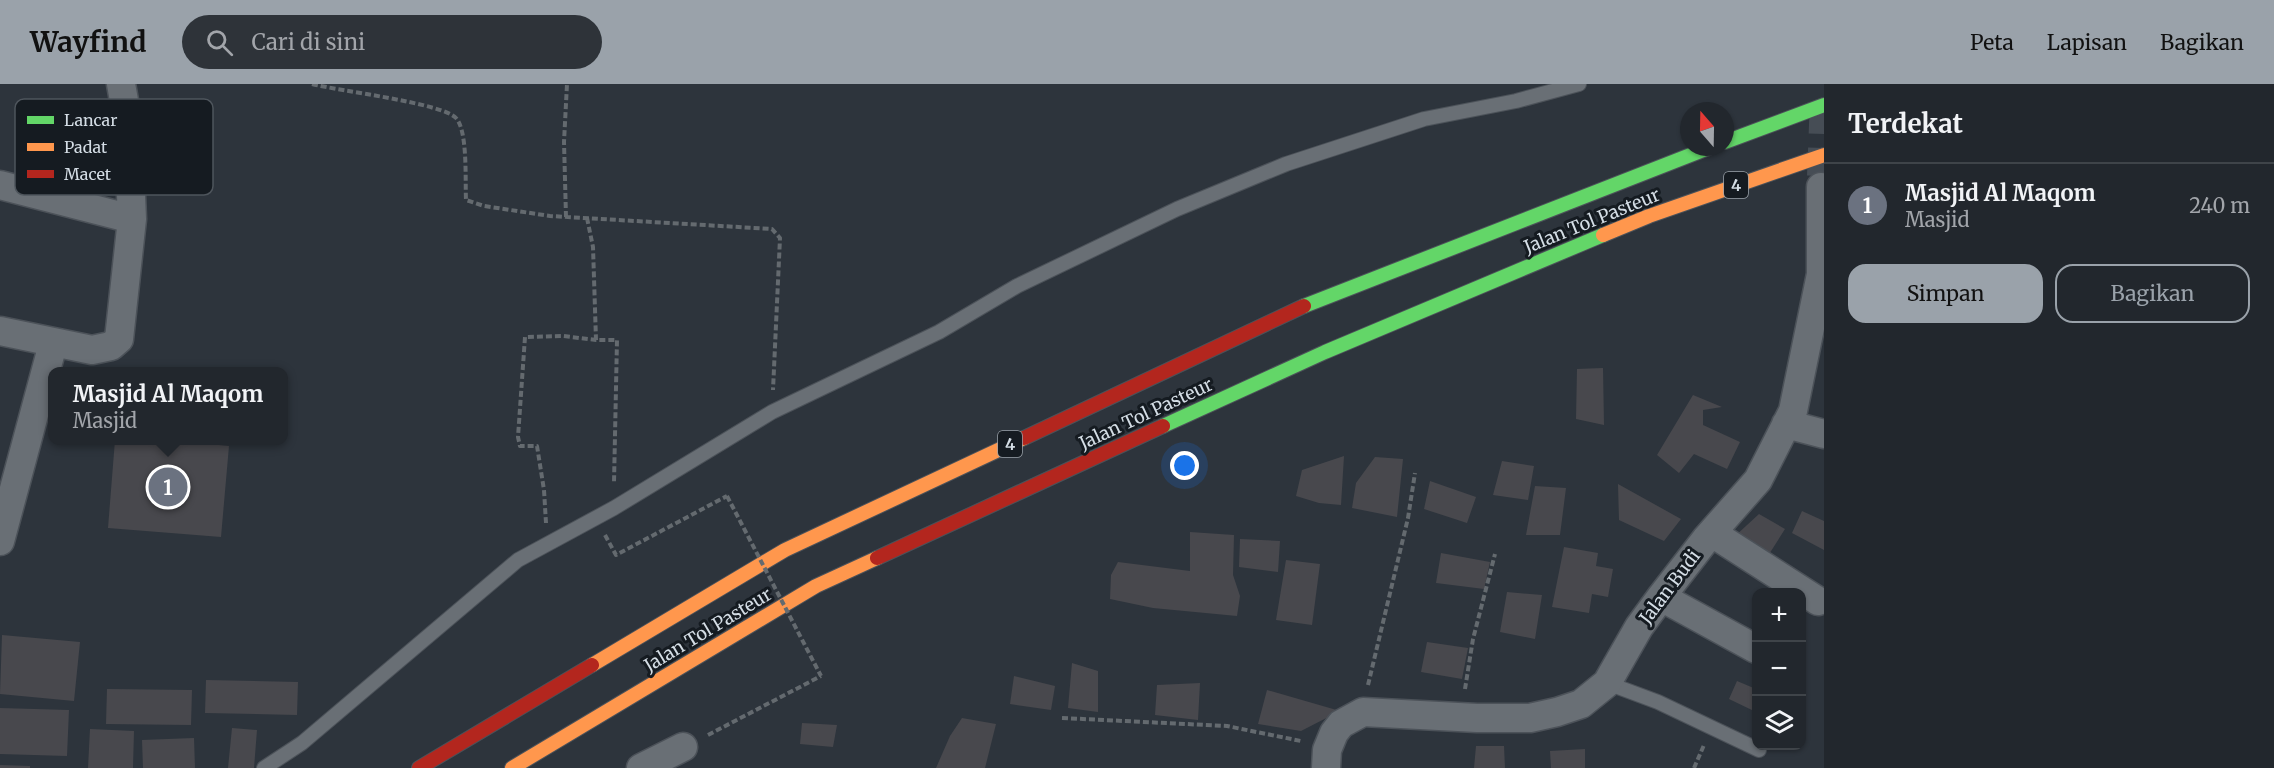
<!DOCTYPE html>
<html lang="id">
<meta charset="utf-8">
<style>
body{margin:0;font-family:Merriweather,serif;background:#2e3339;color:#f1f3f6}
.controls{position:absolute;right:18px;bottom:18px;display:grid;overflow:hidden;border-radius:12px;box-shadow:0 2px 4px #0004}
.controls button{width:54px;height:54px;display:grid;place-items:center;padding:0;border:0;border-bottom:2px solid #3f4449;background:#22272d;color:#f1f3f6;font:30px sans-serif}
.compass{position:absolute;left:1680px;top:18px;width:54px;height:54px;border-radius:50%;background:#22272d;box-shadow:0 2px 4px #0004;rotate:340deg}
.you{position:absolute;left:1185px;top:382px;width:21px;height:21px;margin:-15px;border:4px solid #fff;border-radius:50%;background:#1a73e8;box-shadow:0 0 0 9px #1a73e833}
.badge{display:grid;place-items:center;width:39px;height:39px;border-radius:50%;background:#9aa2aa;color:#fff;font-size:20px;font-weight:700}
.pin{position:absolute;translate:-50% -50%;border:3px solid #fff;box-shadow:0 2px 6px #0006}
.popup{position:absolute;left:48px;top:283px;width:240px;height:78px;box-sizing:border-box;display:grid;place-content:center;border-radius:12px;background:#22272d;filter:drop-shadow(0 2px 4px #0005);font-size:20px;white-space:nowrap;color:#a2a5aa}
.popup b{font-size:22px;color:#f1f3f6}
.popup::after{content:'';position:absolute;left:50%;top:100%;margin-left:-12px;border:12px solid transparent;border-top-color:#22272d}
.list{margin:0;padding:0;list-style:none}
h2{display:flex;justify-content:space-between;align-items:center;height:78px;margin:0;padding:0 24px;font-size:26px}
h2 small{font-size:20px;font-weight:400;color:#a2a5aa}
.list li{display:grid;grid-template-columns:39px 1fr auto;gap:18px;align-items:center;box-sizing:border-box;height:84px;padding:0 24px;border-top:2px solid #3f4449}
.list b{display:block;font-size:22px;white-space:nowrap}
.list p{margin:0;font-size:20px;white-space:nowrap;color:#a2a5aa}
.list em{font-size:20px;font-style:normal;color:#a2a5aa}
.actions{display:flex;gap:12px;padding:18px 24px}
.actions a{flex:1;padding:14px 0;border:2px solid #9aa2aa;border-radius:18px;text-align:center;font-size:21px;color:#9aa2aa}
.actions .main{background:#9aa2aa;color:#111}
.icon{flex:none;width:33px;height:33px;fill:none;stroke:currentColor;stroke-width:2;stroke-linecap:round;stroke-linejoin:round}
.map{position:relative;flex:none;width:1824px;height:684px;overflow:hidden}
header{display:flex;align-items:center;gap:36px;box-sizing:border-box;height:84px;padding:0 30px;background:#9aa2aa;color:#111}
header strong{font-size:28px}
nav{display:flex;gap:33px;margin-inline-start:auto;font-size:21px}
.search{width:420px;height:54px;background:#2e3339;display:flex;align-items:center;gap:15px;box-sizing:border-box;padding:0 21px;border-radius:33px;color:#a2a5aa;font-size:22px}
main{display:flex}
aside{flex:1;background:#22272d}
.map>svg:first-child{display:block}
.building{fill:#48484d}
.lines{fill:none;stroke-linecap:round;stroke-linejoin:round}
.street-tunnel{stroke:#464d55;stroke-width:28;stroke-dasharray:28 14;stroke-linecap:butt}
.lane-casing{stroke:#4c5259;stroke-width:16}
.street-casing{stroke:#4c5259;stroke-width:31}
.fast-casing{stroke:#4c5259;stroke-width:16}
.slow-casing{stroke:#4c5259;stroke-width:16}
.jam-casing{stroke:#4c5259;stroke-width:16}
.path{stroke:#646a6f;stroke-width:4;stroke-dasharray:6 3;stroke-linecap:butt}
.lane{stroke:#696f75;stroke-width:14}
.street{stroke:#696f75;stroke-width:28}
.fast{stroke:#63d668;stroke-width:14}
.slow{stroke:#ff974d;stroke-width:14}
.jam{stroke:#b3261e;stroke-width:14}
.path-bridge{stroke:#646a6f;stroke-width:4;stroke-dasharray:6 3;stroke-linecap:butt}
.labels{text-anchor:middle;stroke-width:6;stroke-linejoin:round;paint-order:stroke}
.shield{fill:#151b21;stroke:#9ba3aa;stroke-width:1.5}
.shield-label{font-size:16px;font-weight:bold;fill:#d4dde5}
.street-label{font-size:18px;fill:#d4dde5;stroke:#151b21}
.key{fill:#151b21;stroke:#4e555c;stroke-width:1.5}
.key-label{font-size:16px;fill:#d4dde5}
</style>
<header>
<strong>Wayfind</strong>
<div class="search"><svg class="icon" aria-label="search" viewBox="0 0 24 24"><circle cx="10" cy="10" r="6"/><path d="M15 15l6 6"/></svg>Cari di sini</div>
<nav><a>Peta</a><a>Lapisan</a><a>Bagikan</a></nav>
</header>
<main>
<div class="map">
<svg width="1824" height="684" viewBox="0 0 1824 684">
<rect width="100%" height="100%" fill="#2d343c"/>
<path class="building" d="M1603 284 1604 341 1576 335 1577 285Z
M1693 311 1722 323 1703 326V341L1740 358 1727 385 1694 370 1679 389 1657 371Z
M115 356H166L229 362 221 453 108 444Z
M1344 372 1341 421 1319 419 1296 412 1302 386Z
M1375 373 1403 375 1397 433 1352 424 1356 399Z
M1502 377 1534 382 1528 416 1493 411Z
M1430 397 1476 413 1467 439 1424 425Z
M1618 400 1681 435 1664 457 1619 436Z
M1535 402 1566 404 1560 451H1526Z
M1802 427 1824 437V466L1792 449Z
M1759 430 1785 445 1766 475 1734 453Z
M1190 448 1234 451 1233 491 1240 512 1237 532 1153 524 1110 515 1111 491 1118 478 1190 487Z
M1240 455 1280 457 1278 488 1239 483Z
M1564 463 1598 469 1596 482 1613 485 1608 513 1592 510 1589 529 1552 523Z
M1441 469 1490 478 1484 505 1436 499Z
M1286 476 1320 480 1312 541 1276 536Z
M1507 508 1542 511 1535 555 1500 548Z
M2 551 80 558 74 617 0 610Z
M1427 558 1468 564 1462 595 1421 588Z
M1072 579 1098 587V628L1068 624Z
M1014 592 1055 602 1051 626 1010 620Z
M206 596 298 598 297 631 205 629Z
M1737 597 1756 605V628L1729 615Z
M1200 599 1198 636 1155 631 1157 601Z
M107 605 192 606 191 641 106 640Z
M1267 606 1340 627 1301 647 1258 640Z
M0 624 69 626 67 672 0 670Z
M962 634 996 640 985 684H936L950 652Z
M802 639 837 641 833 663 800 660Z
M232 644 257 646 254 684H228Z
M90 645 134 647 133 684H88Z
M194 654 195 684H143L142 656Z
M1476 662H1504L1505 684H1474Z
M1585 665V684H1551L1550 667Z
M0 681 30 682V684H0Z"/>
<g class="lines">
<path class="street-tunnel" d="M1821 92 1824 15"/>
<defs>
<path id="lane" d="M1607 599 1658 618 1759 666
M264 684 302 659 518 476 614 424 772 328 939 248 1017 202 1177 125 1286 80 1424 35 1516 17 1579 0"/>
<path id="street" d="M0 101 132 135
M0 247 92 266 111 262 119 255 132 135 128 39 121 0
M1786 340 1824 350
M1712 449 1818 517
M0 457 53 260
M1661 513 1756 565
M641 684 683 663
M1326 684 1327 666 1334 649 1341 640 1363 628 1477 634H1530L1557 628 1581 620 1607 599 1639 543 1661 513 1706 455 1758 396 1793 327 1821 190V103"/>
<path id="fast" d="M1725 58 1824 21
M1304 222 1711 63
M1163 342 1325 268 1603 151"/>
<path id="slow" d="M1603 151 1649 132 1824 71
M592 581 785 466 1024 354
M512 684 816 502 877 474"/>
<path id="jam" d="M1024 354 1304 222
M877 474 1163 342
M419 684 592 581"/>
</defs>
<use href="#lane" class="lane-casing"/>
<use href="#street" class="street-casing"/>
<use href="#fast" class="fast-casing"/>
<use href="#slow" class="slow-casing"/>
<use href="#jam" class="jam-casing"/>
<path class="path" d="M312 0C339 7 442 19 456 34 468 47 465 97 466 116L484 122 550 132 772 145 780 154 773 306
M566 133 564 58 567 0
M587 134 593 163 596 256H617L614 399
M546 439 544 406 537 362H520L518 353 525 253 563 252 596 256
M605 451 616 471 727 412
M1368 601 1408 434 1415 389
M1465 605 1473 555 1495 470
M1062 634 1227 642 1301 657
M708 651 821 592
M1694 684 1704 661"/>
<use href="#lane" class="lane"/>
<use href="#street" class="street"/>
<use href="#fast" class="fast"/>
<use href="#slow" class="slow"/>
<use href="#jam" class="jam"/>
<path class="path-bridge" d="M727 412 821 592"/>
</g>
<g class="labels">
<g class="shield">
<rect x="1724" y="88" width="24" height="26" rx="4.5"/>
<rect x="998" y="347" width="24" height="26" rx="4.5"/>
</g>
<g class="shield-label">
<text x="1736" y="107">4</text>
<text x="1010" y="366">4</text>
</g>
<g class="street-label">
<text transform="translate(1592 137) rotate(-22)" y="6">Jalan Tol Pasteur</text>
<text transform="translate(1146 330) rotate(-25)" y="6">Jalan Tol Pasteur</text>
<text transform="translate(1670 503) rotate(-53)" y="6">Jalan Budi</text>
<text transform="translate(708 546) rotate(-31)" y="6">Jalan Tol Pasteur</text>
</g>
</g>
<rect x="15" y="15" width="198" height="96" rx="9" class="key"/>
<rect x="27" y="32" width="27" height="8" fill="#63d668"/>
<rect x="27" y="59" width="27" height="8" fill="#ff974d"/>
<rect x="27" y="86" width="27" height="8" fill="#b3261e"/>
<g class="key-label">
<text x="64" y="42">Lancar</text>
<text x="64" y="69">Padat</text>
<text x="64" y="96">Macet</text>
</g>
</svg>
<div class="controls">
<button>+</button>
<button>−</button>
<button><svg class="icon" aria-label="layers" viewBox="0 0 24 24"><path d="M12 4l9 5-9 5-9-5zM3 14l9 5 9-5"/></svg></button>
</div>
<svg class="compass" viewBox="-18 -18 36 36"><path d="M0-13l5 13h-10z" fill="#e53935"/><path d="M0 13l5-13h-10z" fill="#a2a5aa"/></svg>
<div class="you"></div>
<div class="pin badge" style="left:168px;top:403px;background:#6b7280">1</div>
<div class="popup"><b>Masjid Al Maqom</b>Masjid</div>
</div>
<aside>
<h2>Terdekat<small></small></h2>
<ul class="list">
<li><span class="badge" style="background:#6b7280">1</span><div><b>Masjid Al Maqom</b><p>Masjid</p></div><em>240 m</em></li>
</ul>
<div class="actions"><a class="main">Simpan</a><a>Bagikan</a></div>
</aside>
</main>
